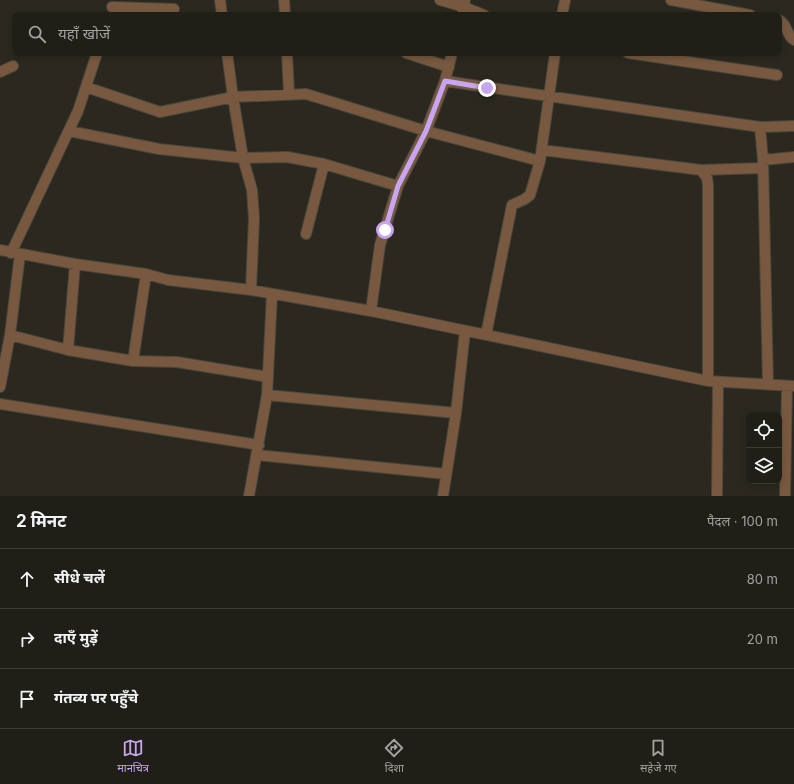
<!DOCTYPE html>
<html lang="hi">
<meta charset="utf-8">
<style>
body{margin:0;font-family:Inter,"Noto Sans Devanagari",sans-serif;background:#282720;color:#f1f3f6}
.controls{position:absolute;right:12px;bottom:12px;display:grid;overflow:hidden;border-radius:8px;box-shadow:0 2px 6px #0003}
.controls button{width:36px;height:36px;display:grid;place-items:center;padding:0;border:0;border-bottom:1px solid #3d3d36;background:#201f17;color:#f1f3f6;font:20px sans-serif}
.stop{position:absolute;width:12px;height:12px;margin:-9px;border:3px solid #c6a6f0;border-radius:50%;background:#fff}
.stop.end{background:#c6a6f0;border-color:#fff;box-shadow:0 1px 4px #0008}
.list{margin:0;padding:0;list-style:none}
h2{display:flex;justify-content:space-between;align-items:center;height:52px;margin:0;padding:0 16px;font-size:17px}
h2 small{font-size:13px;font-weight:400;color:#a2a2a1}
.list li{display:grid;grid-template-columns:26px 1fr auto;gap:12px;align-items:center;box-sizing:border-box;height:60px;padding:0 16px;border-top:1px solid #3d3d36}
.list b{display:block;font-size:15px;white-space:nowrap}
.list em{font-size:13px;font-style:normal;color:#a2a2a1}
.icon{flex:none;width:22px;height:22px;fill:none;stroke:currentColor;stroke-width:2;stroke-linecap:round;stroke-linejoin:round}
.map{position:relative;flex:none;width:794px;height:496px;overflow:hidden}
.search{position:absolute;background:#201f17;box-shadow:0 2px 6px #0003;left:12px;right:12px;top:12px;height:44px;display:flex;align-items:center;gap:10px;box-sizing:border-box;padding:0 14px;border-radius:8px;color:#a2a2a1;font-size:15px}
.sheet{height:232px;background:#201f17}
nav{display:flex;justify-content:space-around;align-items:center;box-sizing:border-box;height:56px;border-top:1px solid #3d3d36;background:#201f17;font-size:11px;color:#a2a2a1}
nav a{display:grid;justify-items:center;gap:2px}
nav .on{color:#c6a6f0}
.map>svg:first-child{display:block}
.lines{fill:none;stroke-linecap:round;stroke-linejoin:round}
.street-casing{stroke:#48463d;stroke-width:12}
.street{stroke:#78593f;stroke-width:10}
.route{stroke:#c6a6f0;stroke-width:5}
</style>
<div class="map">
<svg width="794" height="496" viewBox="0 0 794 496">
<rect width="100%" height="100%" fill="#2b291f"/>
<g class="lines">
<defs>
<path id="street" d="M220 0 222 15
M284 0 285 15
M440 0 464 7 465 0
M671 0 750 15
M112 7 174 9
M462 15 464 7 484 15
M562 15 565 0
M779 20C788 25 786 35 794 40
M227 53 233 97 306 94 426 131 540 161
M287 53 289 94
M406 53 449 67
M628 53 777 75
M0 72 13 66
M445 81 760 127 763 160 768 384
M760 127 794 126
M69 131 159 149 243 158 233 97 160 112 86 87
M542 150 701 170 707 178 708 185V381
M763 160 794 157
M701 170 763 168
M306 234 324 164
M0 250 75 264 146 274 168 280 251 290 371 311 708 381 794 386
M11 253 78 111 97 53
M251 290 254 218 252 190 243 158 287 157 324 164 398 186
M371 311 380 245 398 186 426 131 445 81 452 53
M10 335 68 350 133 361 146 274
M486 335 512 205 525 199 530 195 540 161 555 53
M68 350 75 264
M133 361 177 362 268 377
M0 387 10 335 20 254
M267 395 456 413
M0 404 259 445
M257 455 446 474
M249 496 267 395 272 294
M443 496 456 413 465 331
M717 496 718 382
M785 496 787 386"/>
</defs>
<use href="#street" class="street-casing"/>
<use href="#street" class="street"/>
</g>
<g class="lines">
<path class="route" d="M385 230 398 186 426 131 445 81 487 88"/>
</g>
</svg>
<div class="controls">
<button><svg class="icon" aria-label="locate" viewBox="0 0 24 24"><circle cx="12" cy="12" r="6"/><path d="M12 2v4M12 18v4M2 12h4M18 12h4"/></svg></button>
<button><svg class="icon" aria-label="layers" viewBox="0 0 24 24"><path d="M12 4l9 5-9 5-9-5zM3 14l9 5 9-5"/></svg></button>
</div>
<div class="stop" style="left:385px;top:230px"></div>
<div class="stop end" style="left:487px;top:88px"></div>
<div class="search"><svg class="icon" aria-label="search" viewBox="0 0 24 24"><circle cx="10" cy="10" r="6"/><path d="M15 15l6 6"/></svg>यहाँ खोजें</div>
</div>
<section class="sheet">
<h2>2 मिनट<small>पैदल · 100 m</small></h2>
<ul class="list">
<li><svg class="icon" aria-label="ahead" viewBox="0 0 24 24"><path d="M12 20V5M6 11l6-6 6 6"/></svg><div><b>सीधे चलें</b></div><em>80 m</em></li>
<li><svg class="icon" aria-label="right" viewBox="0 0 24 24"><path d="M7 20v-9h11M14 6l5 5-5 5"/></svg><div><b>दाएँ मुड़ें</b></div><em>20 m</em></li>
<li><svg class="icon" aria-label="arrive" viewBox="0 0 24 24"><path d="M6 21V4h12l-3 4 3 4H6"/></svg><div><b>गंतव्य पर पहुँचे</b></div></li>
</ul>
</section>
<nav>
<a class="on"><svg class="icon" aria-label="map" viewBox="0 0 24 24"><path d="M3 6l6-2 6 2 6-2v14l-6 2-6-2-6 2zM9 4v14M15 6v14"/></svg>मानचित्र</a>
<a><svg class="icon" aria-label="directions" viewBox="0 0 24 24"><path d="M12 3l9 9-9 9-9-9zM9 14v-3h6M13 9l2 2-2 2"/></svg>दिशा</a>
<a><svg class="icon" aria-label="saved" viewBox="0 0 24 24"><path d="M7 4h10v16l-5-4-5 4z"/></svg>सहेजे गए</a>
</nav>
